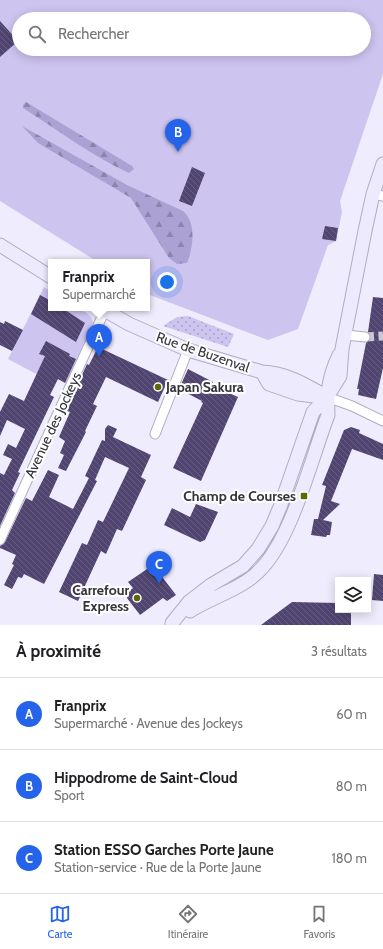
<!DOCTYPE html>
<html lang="fr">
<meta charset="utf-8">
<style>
body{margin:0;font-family:Cabin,sans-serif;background:#f2f2f2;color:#202124}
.controls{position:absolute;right:12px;bottom:12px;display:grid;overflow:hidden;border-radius:0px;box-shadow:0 2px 10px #0003}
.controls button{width:36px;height:36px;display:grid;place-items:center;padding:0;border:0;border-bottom:1px solid #e0e0e0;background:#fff;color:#202124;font:20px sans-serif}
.you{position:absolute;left:167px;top:282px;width:14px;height:14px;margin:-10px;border:3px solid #fff;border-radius:50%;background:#1a73e8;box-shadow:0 0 0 6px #1a73e833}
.badge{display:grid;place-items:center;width:26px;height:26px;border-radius:50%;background:#2563eb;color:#fff;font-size:13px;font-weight:700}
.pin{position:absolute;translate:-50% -33px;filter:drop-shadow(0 1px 2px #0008)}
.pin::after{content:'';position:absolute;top:21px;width:14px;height:12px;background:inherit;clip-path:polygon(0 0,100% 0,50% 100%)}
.popup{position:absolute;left:48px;top:259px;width:102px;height:52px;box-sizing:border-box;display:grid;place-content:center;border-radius:0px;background:#fff;filter:drop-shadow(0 1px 3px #0005);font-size:13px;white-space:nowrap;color:#757577}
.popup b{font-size:15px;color:#202124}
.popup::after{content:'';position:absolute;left:50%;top:100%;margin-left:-8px;border:8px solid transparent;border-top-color:#fff}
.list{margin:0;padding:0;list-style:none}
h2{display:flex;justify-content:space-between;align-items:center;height:52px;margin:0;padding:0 16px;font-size:17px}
h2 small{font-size:13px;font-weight:400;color:#757577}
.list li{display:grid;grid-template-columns:26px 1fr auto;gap:12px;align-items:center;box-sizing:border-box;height:72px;padding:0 16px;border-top:1px solid #e0e0e0}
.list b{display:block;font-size:15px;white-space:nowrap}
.list p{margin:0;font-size:13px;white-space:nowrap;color:#757577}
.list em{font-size:13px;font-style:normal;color:#757577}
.icon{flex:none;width:22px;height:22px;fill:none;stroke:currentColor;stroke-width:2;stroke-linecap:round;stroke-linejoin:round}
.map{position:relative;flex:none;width:383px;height:625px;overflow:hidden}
.search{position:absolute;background:#fff;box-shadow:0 2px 10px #0003;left:12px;right:12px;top:12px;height:44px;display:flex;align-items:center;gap:10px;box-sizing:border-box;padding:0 14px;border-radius:22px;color:#757577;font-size:15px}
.sheet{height:268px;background:#fff}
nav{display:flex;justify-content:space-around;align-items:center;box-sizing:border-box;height:56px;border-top:1px solid #e0e0e0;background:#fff;font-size:11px;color:#757577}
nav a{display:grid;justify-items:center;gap:2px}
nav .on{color:#2563eb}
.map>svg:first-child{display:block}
.grass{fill:#cdc4ef;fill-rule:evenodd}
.forest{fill:url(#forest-firs)}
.park{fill:url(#park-dots)}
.building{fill:url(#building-back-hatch)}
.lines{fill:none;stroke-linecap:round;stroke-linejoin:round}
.minor-tunnel{stroke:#cac7d7;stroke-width:9;stroke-dasharray:9 4.5;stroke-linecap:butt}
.minor-casing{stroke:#b0acc2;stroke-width:11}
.secondary-casing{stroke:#b0acc2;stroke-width:15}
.minor{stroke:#fff;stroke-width:9}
.secondary{stroke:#eeeafe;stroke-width:13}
.poi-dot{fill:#5f6605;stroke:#fff;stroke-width:1.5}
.labels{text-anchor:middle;stroke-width:4;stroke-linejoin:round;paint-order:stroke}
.street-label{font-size:14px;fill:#35333c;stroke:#fff}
.poi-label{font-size:14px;font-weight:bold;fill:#35333c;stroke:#fff;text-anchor:end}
</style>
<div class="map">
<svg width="383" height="625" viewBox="0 0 383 625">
<defs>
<pattern id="forest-firs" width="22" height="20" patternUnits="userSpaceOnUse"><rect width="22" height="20" fill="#aba1d3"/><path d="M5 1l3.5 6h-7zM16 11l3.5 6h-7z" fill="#8c84ac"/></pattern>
<pattern id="park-dots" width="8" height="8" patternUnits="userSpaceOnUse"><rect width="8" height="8" fill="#cdc4ef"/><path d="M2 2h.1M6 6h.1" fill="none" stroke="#a7a0c3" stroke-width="1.8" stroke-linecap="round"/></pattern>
<pattern id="building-back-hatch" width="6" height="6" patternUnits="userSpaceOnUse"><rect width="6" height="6" fill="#504571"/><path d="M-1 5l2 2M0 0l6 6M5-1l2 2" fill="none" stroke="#675e82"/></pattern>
</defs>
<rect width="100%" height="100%" fill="#efecfe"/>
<path class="grass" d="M0 0H383V74L340 201 342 212 336 241 328 245 298 329 268 340 150 295 147 293V262H98L0 201ZM19 19H364V49H19Z
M44 287 51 292V308C65 308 88 305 93 322L66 383 44 373 42 377 8 359Z"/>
<path class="forest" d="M26 102 132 166 134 169 129 173C92 156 58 130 23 108V105Z
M22 126 127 185 183 211C197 223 193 248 187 263L177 264 169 258 131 198 38 143Z"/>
<path class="park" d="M188 316 234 334 228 347 163 326 177 317Z"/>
<path class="building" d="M0 21 18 41 0 57Z
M192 167 205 173 192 206 179 201Z
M325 226 338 228 336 241 322 239Z
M40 295 51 301V308H62L85 323 76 342 31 314Z
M373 297 383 298V368L376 399 358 395 359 389H357L366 343 371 338 368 332Z
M5 321 23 330 12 351 0 345V322L4 324Z
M46 341 70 354 69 356 76 359 65 383 58 379 50 395 54 397 18 472 20 473 12 490 15 493 0 526V473L4 475 12 459 3 455 8 444 16 448 25 429 7 420 0 436V412L9 394 24 401 45 356 39 354Z
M98 347 168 380 158 402 106 377 93 404 97 406 85 431 86 432 66 471 58 468 64 455 60 453 65 441 59 437 70 412 67 411 77 388H76L87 364 89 365Z
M188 369 213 382 211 385 238 397 201 481 173 468 203 403 201 402 202 401 179 389Z
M108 425 117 429 113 437 151 455 141 477 146 480 122 531 117 529 106 554 101 551 78 601 59 592 82 543 87 545 98 520 103 522 129 468 105 457 95 480 97 481 44 584 24 574 22 578 18 577 12 589 4 585 14 565 12 564 16 555 0 548V546L5 542 26 498 32 501 48 470 59 475 49 497 73 509 89 478 85 476 102 440 105 441V429Z
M351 427 360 430 359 433 383 444V460L352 449 331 501 340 504 323 520 332 522 330 535H327L326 537 311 535 314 519H318L326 486 322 485 344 430Z
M196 504 218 512 205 540 200 542 164 525 172 508 190 517Z
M153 565 176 595 167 601 163 598 140 615 127 598 128 592 133 588 128 582Z
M374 574 383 575V601L372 600Z
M292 602 338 603V610H351V625H261Z"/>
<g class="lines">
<path class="minor-tunnel" d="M365 337 383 336"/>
<defs>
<path id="minor" d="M373 194 383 196
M346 335 365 337
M327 397 352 406 383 421
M155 434 188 350
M0 540 105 310"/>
<path id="secondary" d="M0 245 51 277
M101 308 129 324 188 350 262 372C287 373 306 385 327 397
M262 372 269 384 298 394 323 397
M190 611C210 598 241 589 258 572 292 540 311 459 328 415 327 391 329 376 339 355
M172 623 189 602 211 585 243 566 258 549 272 526 280 507 313 412 327 397 340 376 342 349 365 231 373 194 383 164"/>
</defs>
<use href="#minor" class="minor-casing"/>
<use href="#secondary" class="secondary-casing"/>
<use href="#minor" class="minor"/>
<use href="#secondary" class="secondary"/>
</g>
<g class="poi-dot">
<circle cx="158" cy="387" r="4"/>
<rect x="300" y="492" width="8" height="8" rx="2"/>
<circle cx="137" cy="598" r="4"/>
</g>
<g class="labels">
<g class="street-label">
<text transform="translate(203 352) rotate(19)" y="5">Rue de Buzenval</text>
<text transform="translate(53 425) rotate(-65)" y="5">Avenue des Jockeys</text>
</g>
<g class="poi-label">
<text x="166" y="392" text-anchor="start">Japan Sakura</text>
<text x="296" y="501">Champ de Courses</text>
<text x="129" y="595">Carrefour<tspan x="129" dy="16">Express</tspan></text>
</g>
</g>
</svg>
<div class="controls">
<button><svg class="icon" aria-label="layers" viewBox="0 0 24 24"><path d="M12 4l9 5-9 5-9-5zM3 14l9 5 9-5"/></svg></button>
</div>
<div class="you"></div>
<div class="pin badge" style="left:99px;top:357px">A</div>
<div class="popup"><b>Franprix</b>Supermarché</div>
<div class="pin badge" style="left:178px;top:152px">B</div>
<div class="pin badge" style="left:159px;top:584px">C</div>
<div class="search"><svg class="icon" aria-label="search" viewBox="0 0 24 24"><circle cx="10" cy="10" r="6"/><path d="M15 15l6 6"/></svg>Rechercher</div>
</div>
<section class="sheet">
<h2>À proximité<small>3 résultats</small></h2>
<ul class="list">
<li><span class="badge">A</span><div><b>Franprix</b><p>Supermarché · Avenue des Jockeys</p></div><em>60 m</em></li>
<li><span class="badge">B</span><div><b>Hippodrome de Saint-Cloud</b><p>Sport</p></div><em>80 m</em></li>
<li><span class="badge">C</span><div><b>Station ESSO Garches Porte Jaune</b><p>Station-service · Rue de la Porte Jaune</p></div><em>180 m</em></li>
</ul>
</section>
<nav>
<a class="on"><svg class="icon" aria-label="map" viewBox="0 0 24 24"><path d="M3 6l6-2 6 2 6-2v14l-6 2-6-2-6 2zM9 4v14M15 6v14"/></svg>Carte</a>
<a><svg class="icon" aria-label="directions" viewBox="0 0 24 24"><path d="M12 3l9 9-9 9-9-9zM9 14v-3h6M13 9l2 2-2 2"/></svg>Itinéraire</a>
<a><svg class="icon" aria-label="saved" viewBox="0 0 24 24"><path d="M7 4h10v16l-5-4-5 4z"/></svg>Favoris</a>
</nav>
